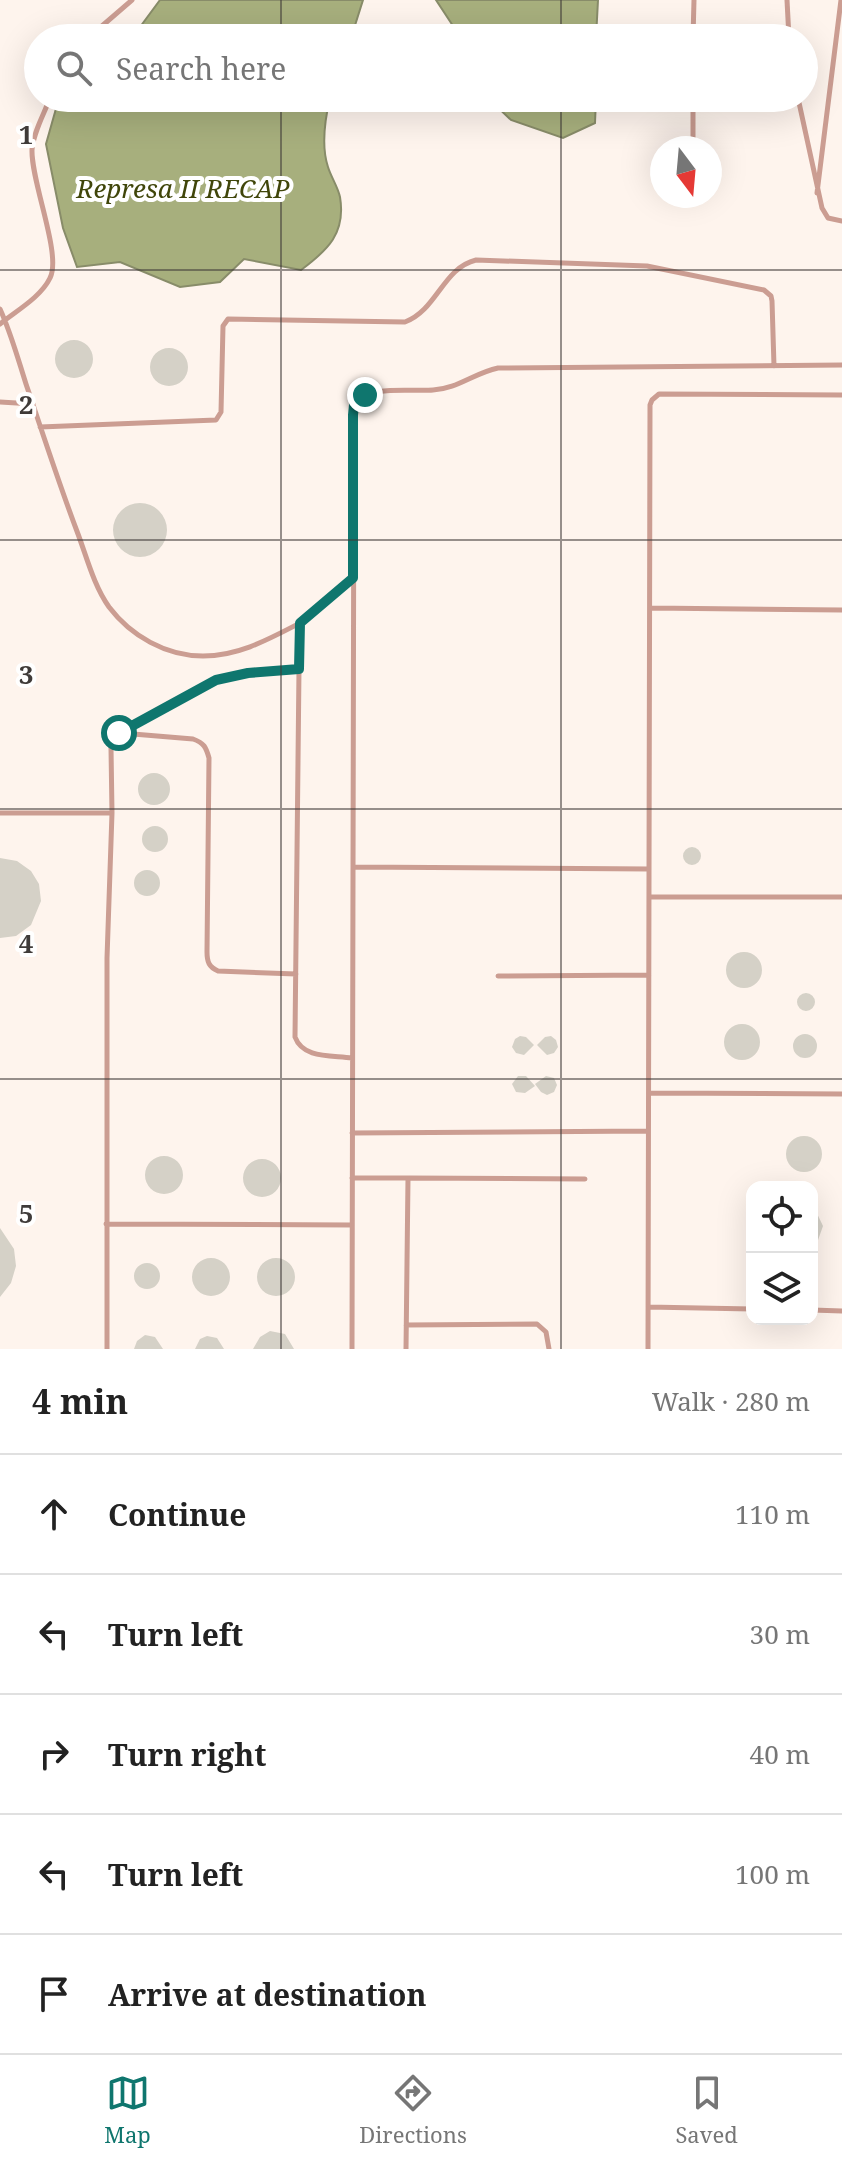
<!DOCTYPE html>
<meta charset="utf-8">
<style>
body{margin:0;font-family:"Noto Serif",serif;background:#f2f2f2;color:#222}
.controls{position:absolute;right:24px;bottom:24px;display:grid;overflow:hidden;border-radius:16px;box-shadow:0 8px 32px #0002}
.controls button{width:72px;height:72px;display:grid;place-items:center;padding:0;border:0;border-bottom:2px solid #e0e0e0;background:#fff;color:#222;font:40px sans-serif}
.compass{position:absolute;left:650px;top:136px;width:72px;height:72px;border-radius:50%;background:#fff;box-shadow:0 8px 32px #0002;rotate:164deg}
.stop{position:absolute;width:24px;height:24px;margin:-18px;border:6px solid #0f766e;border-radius:50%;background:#fff}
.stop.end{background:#0f766e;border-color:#fff;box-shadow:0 2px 8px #0008}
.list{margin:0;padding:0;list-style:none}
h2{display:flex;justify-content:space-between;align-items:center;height:104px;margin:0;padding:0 32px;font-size:34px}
h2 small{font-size:26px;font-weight:400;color:#767676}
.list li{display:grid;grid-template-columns:52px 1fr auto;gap:24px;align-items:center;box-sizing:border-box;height:120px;padding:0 32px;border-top:2px solid #e0e0e0}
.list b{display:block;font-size:30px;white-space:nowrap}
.list em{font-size:26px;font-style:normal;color:#767676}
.icon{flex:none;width:44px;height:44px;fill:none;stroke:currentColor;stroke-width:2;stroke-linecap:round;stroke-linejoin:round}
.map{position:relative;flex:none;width:842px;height:1349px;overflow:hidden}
.search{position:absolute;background:#fff;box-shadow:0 8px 32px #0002;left:24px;right:24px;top:24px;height:88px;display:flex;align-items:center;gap:20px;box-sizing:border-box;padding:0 28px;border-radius:44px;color:#767676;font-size:30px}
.sheet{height:704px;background:#fff}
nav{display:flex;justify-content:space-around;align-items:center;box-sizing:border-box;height:112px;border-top:2px solid #e0e0e0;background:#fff;font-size:22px;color:#767676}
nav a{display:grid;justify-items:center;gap:4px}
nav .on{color:#0f766e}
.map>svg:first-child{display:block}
.water{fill:#a7af7d;stroke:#888c69;stroke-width:2}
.building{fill:#d5d1c7}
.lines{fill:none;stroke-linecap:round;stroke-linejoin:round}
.service{stroke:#cb9d92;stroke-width:5}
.route{stroke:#0f766e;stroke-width:10}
.grid{fill:none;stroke:#3f3b39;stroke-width:2;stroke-opacity:0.55}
.labels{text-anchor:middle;stroke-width:8;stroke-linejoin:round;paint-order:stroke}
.water-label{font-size:26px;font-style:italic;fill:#40460a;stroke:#fff}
.grid-label{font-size:26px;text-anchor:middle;font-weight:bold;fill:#3f3b39;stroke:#fff;stroke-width:8;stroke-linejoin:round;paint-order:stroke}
</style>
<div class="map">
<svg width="842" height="1349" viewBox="0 0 842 1349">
<rect width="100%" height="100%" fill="#fef4ed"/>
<path class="water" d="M160 0H363L351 38H121L140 27Z
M436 0H598L596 38H461Z
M59 98H330C325 119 321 146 328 167 331 177 338 187 340 197 346 233 328 250 301 270L244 259 220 282 180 287 120 262 77 267 63 228 46 144Z
M488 98H596L595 123 563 138 511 120Z"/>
<path class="building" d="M55 359a19 19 0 1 1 38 0a19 19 0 1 1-38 0Z
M150 367a19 19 0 1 1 38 0a19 19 0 1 1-38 0Z
M113 530a27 27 0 1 1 54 0a27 27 0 1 1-54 0Z
M138 789a16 16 0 1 1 32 0a16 16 0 1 1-32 0Z
M142 839a13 13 0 1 1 26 0a13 13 0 1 1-26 0Z
M683 856a9 9 0 1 1 18 0a9 9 0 1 1-18 0Z
M0 858 17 861 31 871 39 884 41 901 31 925 16 936 0 938Z
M134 883a13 13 0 1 1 26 0a13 13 0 1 1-26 0Z
M726 970a18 18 0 1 1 36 0a18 18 0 1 1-36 0Z
M797 1002a9 9 0 1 1 18 0a9 9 0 1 1-18 0Z
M724 1042a18 18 0 1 1 36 0a18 18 0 1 1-36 0Z
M793 1046a12 12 0 1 1 24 0a12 12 0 1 1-24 0Z
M520 1036 526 1037 534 1045 524 1055 516 1053 512 1047 515 1039Z
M551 1036 556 1040 558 1047 554 1053 547 1055 537 1045 545 1037Z
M518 1076H526L535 1086 525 1093 516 1092 512 1084Z
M546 1076 554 1078 557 1085 554 1092 547 1095 541 1092 535 1084Z
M786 1154a18 18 0 1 1 36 0a18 18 0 1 1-36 0Z
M145 1175a19 19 0 1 1 38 0a19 19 0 1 1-38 0Z
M243 1178a19 19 0 1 1 38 0a19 19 0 1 1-38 0Z
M812 1203 823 1226 812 1257Z
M0 1228 14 1249 16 1266 11 1283 0 1297Z
M257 1277a19 19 0 1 1 38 0a19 19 0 1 1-38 0Z
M192 1277a19 19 0 1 1 38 0a19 19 0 1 1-38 0Z
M134 1276a13 13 0 1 1 26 0a13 13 0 1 1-26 0Z
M270 1331 285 1334 294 1349H253L260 1337Z
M145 1335 155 1337 163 1349H134L137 1341Z
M207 1336 217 1338 224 1349H195L200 1339Z"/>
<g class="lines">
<path class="service" d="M787 0 789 38
M88 38 132 0
M693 38 694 0
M798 98 822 208 828 218 842 221
M693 148V98
M817 193 841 0
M0 309C11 333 18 359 26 384 43 434 59 484 78 534 87 558 94 586 109 607 131 636 166 656 203 656 239 656 269 639 300 623
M0 324C16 311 41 297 50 278 62 255 31 182 32 150 33 133 44 114 50 98
M0 402 33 404
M40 427 216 420 221 412 223 326 228 319 405 322C437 310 443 268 476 260L647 266 764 290 771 296 772 301 774 366
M651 608 842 610
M299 669 300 623 353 579
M121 733 193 739C204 743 206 747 209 758L207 952C207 962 209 967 218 971L296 974
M0 813H112L111 748 119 733 216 680 248 673 299 669 295 1037C303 1059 332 1055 352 1058
M353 867 649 869
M649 897H842
M498 976 649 975
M649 1093 842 1094
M352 1133 648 1131
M352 1178H408L406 1349
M408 1178 585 1179
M106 1224 352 1225
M648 1307 752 1309
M812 1310 842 1311
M406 1325 537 1324 546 1332 549 1349
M107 1349V958L112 813
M352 1349 354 405C369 384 410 392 433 390 457 389 474 373 498 368L842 365
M648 1349 650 405 652 400 659 394 842 395"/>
</g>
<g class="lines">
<path class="route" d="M119 733 216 680 248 673 299 669 300 623 353 578V415L354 405 365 395"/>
</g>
<path class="grid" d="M281 0V38M561 0V38M281 98V1349M561 98V1349M0 270H842M0 540H842M0 809H842M0 1079H842"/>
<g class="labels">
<g class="water-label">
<text x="183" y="198">Represa II RECAP</text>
</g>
</g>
<g class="grid-label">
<text x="26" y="144">1</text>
<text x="26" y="414">2</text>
<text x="26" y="684">3</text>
<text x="26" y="953">4</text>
<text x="26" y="1223">5</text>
</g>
</svg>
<div class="controls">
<button><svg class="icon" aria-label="locate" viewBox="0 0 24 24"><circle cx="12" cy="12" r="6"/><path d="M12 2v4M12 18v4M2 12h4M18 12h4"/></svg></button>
<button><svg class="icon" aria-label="layers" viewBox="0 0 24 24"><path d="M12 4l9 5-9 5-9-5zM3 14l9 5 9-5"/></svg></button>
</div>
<svg class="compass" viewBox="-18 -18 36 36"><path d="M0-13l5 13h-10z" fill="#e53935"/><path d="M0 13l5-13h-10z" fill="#767676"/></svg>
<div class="stop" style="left:119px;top:733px"></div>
<div class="stop end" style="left:365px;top:395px"></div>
<div class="search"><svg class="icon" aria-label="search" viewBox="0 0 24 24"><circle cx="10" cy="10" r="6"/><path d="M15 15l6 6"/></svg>Search here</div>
</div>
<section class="sheet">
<h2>4 min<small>Walk · 280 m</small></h2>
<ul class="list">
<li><svg class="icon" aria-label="ahead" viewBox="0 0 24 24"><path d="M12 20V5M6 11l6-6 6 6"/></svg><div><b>Continue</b></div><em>110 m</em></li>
<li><svg class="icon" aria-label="left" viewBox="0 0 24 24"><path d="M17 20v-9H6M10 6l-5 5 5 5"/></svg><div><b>Turn left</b></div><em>30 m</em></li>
<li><svg class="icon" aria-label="right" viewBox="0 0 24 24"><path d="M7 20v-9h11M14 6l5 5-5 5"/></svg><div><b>Turn right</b></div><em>40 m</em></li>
<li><svg class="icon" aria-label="left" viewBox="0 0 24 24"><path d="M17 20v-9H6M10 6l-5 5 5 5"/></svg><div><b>Turn left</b></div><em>100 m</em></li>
<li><svg class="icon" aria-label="arrive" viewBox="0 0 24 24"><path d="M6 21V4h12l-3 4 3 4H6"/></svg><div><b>Arrive at destination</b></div></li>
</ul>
</section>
<nav>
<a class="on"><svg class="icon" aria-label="map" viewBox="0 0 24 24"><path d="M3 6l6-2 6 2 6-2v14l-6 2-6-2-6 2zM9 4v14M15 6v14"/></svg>Map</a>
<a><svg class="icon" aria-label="directions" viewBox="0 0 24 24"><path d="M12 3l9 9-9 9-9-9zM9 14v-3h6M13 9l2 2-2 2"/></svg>Directions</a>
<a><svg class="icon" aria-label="saved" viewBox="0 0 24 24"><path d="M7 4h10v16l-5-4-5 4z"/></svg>Saved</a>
</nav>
